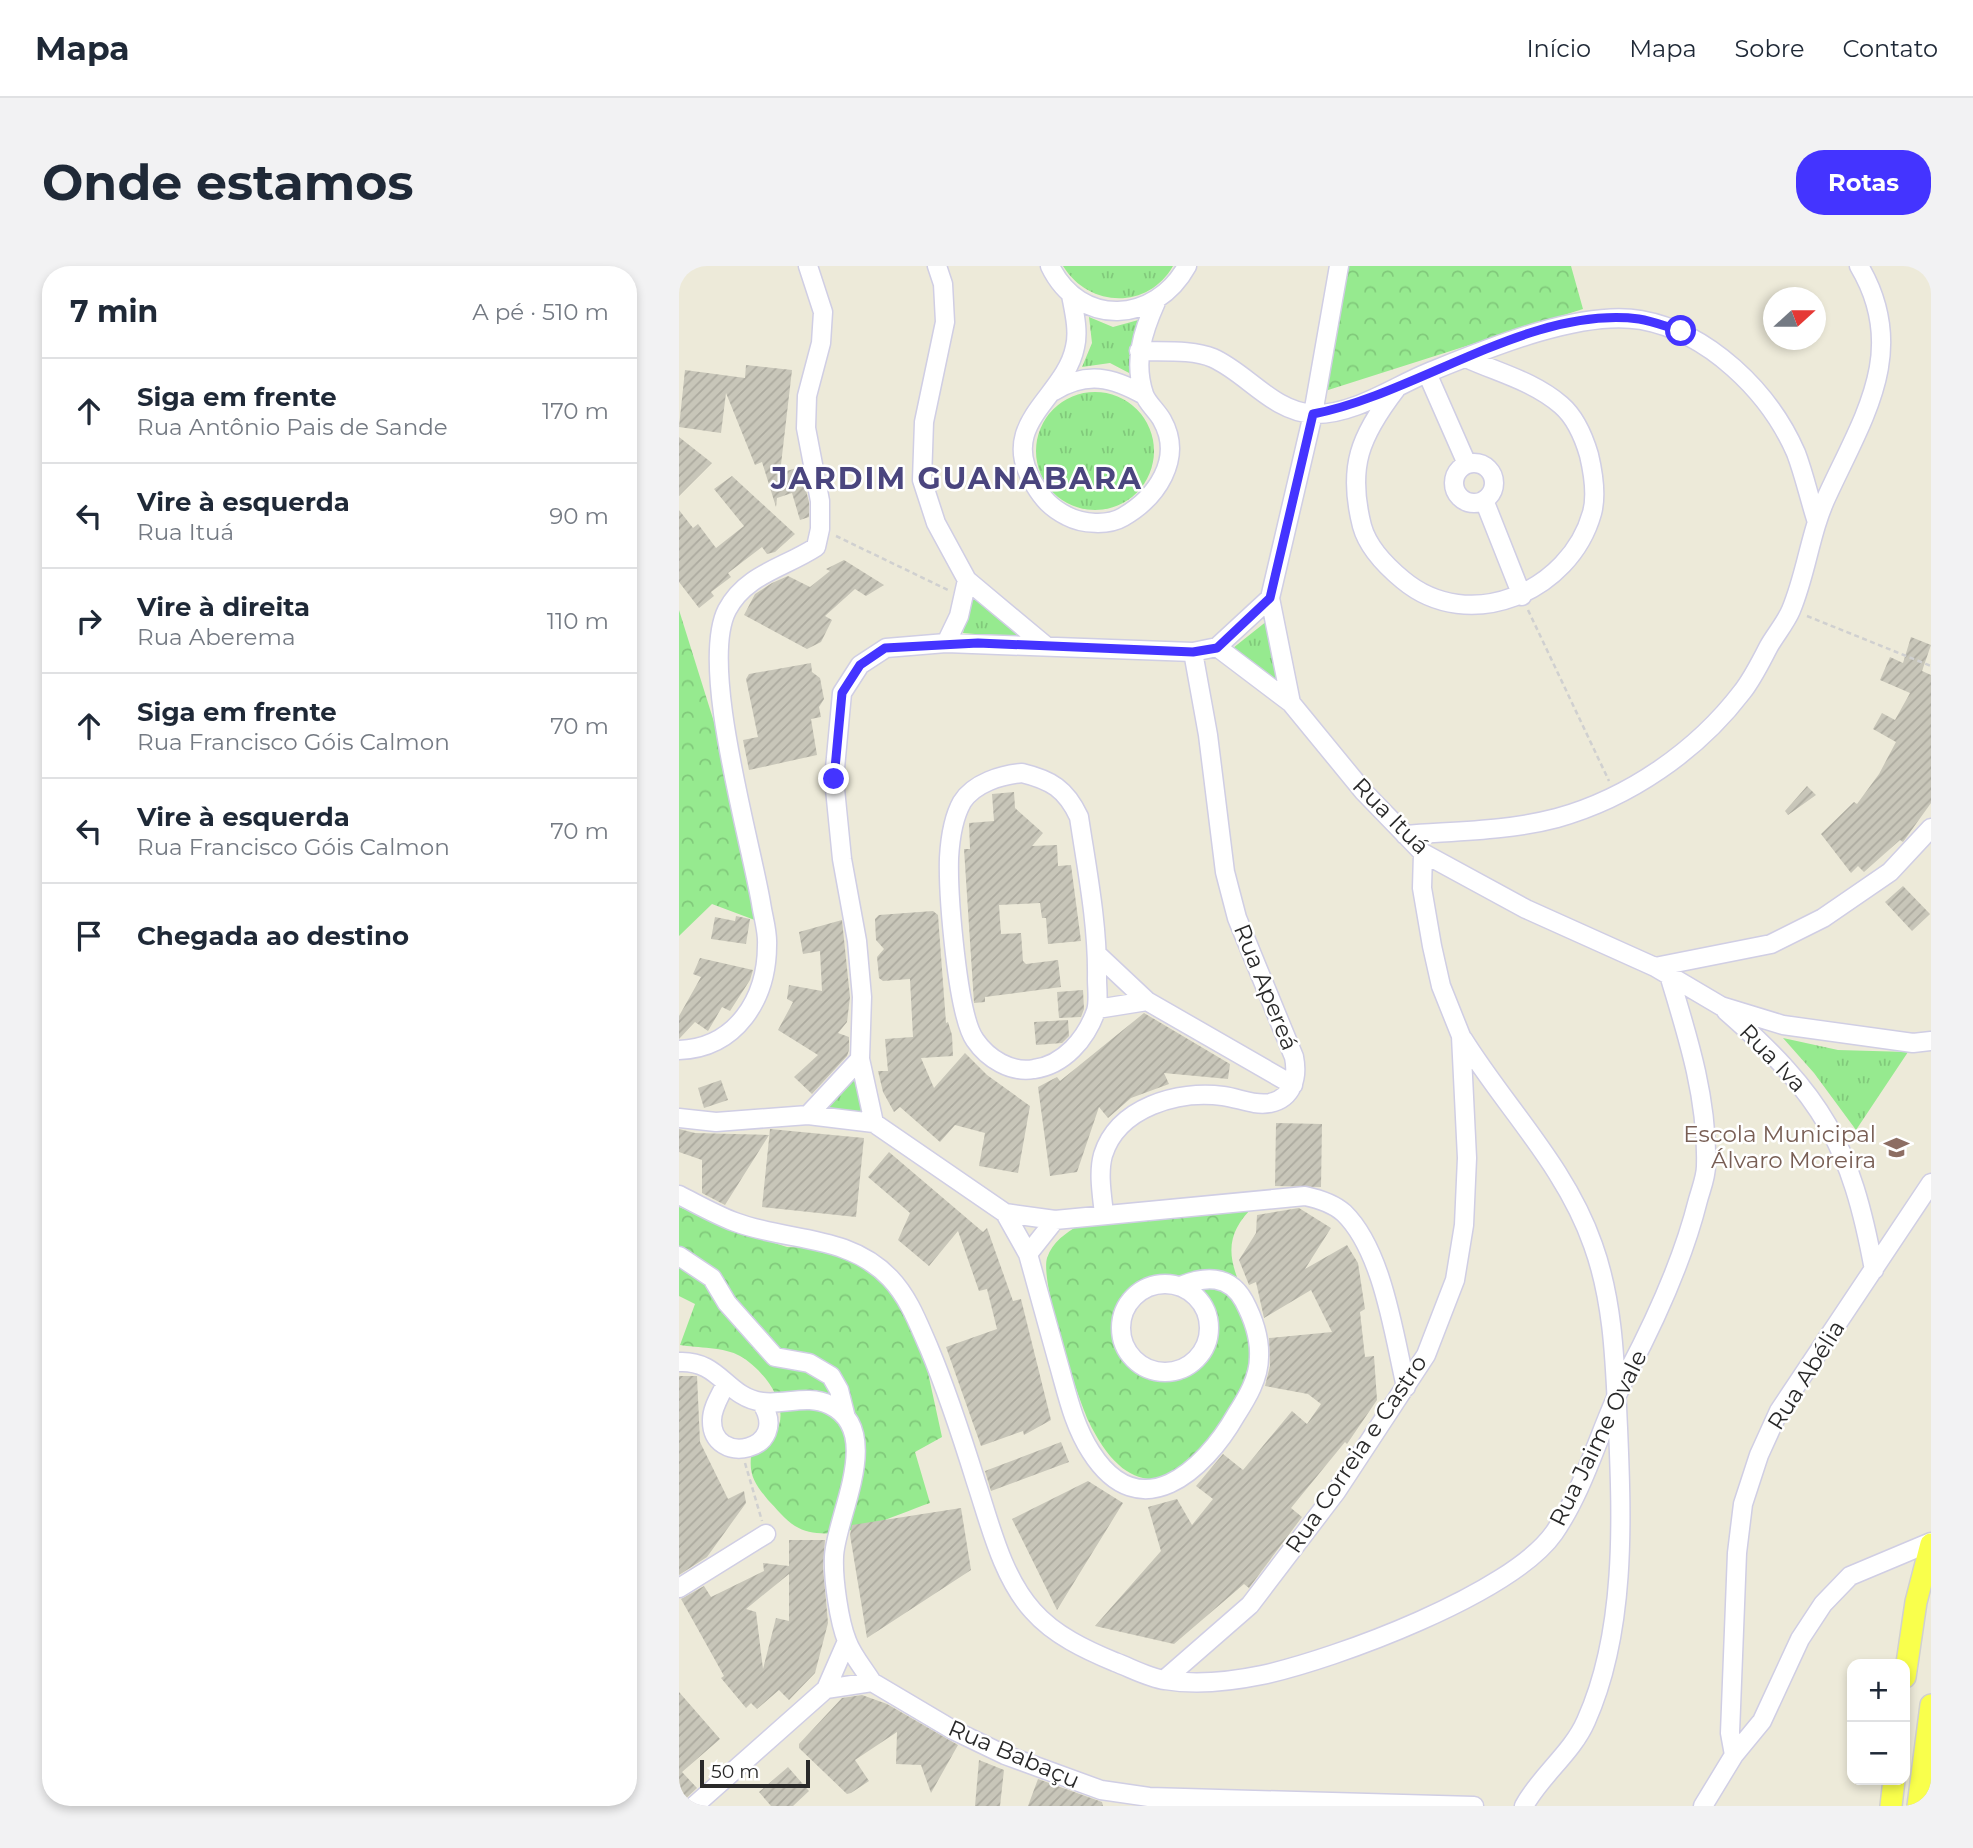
<!DOCTYPE html>
<html lang="pt">
<meta charset="utf-8">
<style>
body{margin:0;font-family:Montserrat,sans-serif;background:#f2f2f3;color:#1f2937}
.controls{position:absolute;right:21px;bottom:21px;display:grid;overflow:hidden;border-radius:14px;box-shadow:0 4px 10px #0003}
.controls button{width:63px;height:63px;display:grid;place-items:center;padding:0;border:0;border-bottom:2px solid #e0e1e3;background:#fff;color:#1f2937;font:35px sans-serif}
.compass{position:absolute;left:1084px;top:21px;width:63px;height:63px;border-radius:50%;background:#fff;box-shadow:0 4px 10px #0003;rotate:69deg}
.scale{position:absolute;left:21px;bottom:18px;width:110px;box-sizing:border-box;padding-left:7px;border:4px solid #292929;border-top:0;font-size:19px;line-height:24px;white-space:nowrap;color:#292929;-webkit-text-stroke:5px #fff;paint-order:stroke}
.stop{position:absolute;width:21px;height:21px;margin:-16px;border:5px solid #4434ff;border-radius:50%;background:#fff}
.stop.end{background:#4434ff;border-color:#fff;box-shadow:0 2px 7px #0008}
.list{margin:0;padding:0;list-style:none}
h2{display:flex;justify-content:space-between;align-items:center;height:91px;margin:0;padding:0 28px;font-size:30px}
h2 small{font-size:23px;font-weight:400;color:#747a83}
.list li{display:grid;grid-template-columns:46px 1fr auto;gap:21px;align-items:center;box-sizing:border-box;height:105px;padding:0 28px;border-top:2px solid #e0e1e3}
.list b{display:block;font-size:26px;white-space:nowrap}
.list p{margin:0;font-size:23px;white-space:nowrap;color:#747a83}
.list em{font-size:23px;font-style:normal;color:#747a83}
.icon{flex:none;width:38px;height:38px;fill:none;stroke:currentColor;stroke-width:2;stroke-linecap:round;stroke-linejoin:round}
.map{position:relative;flex:none;width:1252px;height:1540px;overflow:hidden;border-radius:28px}
header{display:flex;align-items:center;gap:42px;box-sizing:border-box;height:98px;padding:0 35px;background:#fff;border-bottom:2px solid #e0e1e3}
header strong{font-size:33px}
nav{display:flex;gap:38px;margin-inline-start:auto;font-size:24px}
.intro{display:flex;align-items:center;justify-content:space-between;box-sizing:border-box;height:168px;padding:0 42px}
h1{margin:0;font-size:49px}
.button{padding:18px 32px;border-radius:28px;background:#4434ff;color:#fff;font-size:24px;font-weight:700}
main{display:flex;gap:42px;padding:0 42px}
aside{flex:1;background:#fff;border-radius:28px;box-shadow:0 4px 10px #0003}
.map>svg:first-child{display:block}
.forest{fill:url(#forest-crowns)}
.park{fill:url(#park-tufts)}
.building{fill:url(#building-hatch);fill-rule:evenodd}
.lines{fill:none;stroke-linecap:round;stroke-linejoin:round}
.minor-casing{stroke:#d0cee4;stroke-width:21}
.major-casing{stroke:#d0d0d0;stroke-width:24}
.path{stroke:#d0d0d0;stroke-width:2.5;stroke-dasharray:5 3.5;stroke-linecap:butt}
.minor{stroke:#fff;stroke-width:18}
.major{stroke:#f9ff4c;stroke-width:21}
.route{stroke:#4434ff;stroke-width:9}
.labels{text-anchor:middle;stroke-width:5;stroke-linejoin:round;paint-order:stroke}
.street-label{font-size:23px;fill:#292929;stroke:#fff}
.education-label{font-size:23px;fill:#785e54;stroke:#fff;text-anchor:end}
.district-label{font-size:30px;font-weight:bold;letter-spacing:2px;fill:#4a457e;stroke:#fff}
</style>
<header>
<strong>Mapa</strong>
<nav><a>Início</a><a>Mapa</a><a>Sobre</a><a>Contato</a></nav>
</header>
<div class="intro"><h1>Onde estamos</h1><a class="button">Rotas</a></div>
<main>
<aside>
<h2>7 min<small>A pé · 510 m</small></h2>
<ul class="list">
<li><svg class="icon" aria-label="ahead" viewBox="0 0 24 24"><path d="M12 20V5M6 11l6-6 6 6"/></svg><div><b>Siga em frente</b><p>Rua Antônio Pais de Sande</p></div><em>170 m</em></li>
<li><svg class="icon" aria-label="left" viewBox="0 0 24 24"><path d="M17 20v-9H6M10 6l-5 5 5 5"/></svg><div><b>Vire à esquerda</b><p>Rua Ituá</p></div><em>90 m</em></li>
<li><svg class="icon" aria-label="right" viewBox="0 0 24 24"><path d="M7 20v-9h11M14 6l5 5-5 5"/></svg><div><b>Vire à direita</b><p>Rua Aberema</p></div><em>110 m</em></li>
<li><svg class="icon" aria-label="ahead" viewBox="0 0 24 24"><path d="M12 20V5M6 11l6-6 6 6"/></svg><div><b>Siga em frente</b><p>Rua Francisco Góis Calmon</p></div><em>70 m</em></li>
<li><svg class="icon" aria-label="left" viewBox="0 0 24 24"><path d="M17 20v-9H6M10 6l-5 5 5 5"/></svg><div><b>Vire à esquerda</b><p>Rua Francisco Góis Calmon</p></div><em>70 m</em></li>
<li><svg class="icon" aria-label="arrive" viewBox="0 0 24 24"><path d="M6 21V4h12l-3 4 3 4H6"/></svg><div><b>Chegada ao destino</b></div></li>
</ul>
</aside>
<div class="map">
<svg width="1252" height="1540" viewBox="0 0 1252 1540">
<defs>
<pattern id="forest-crowns" width="20" height="18" patternUnits="userSpaceOnUse" patternTransform="scale(1.75)"><rect width="20" height="18" fill="#96ea8f"/><path d="M2 6a3 3 0 1 1 6 0M12 15a3 3 0 1 1 6 0" fill="none" stroke="#81c97b"/></pattern>
<pattern id="park-tufts" width="24" height="20" patternUnits="userSpaceOnUse" patternTransform="scale(1.75)"><rect width="24" height="20" fill="#96ea8f"/><path d="M3 7l-1-3M5 7V3M7 7l1-3M15 17l-1-3M17 17v-4M19 17l1-3" fill="none" stroke="#81c97b"/></pattern>
<pattern id="building-hatch" width="6" height="6" patternUnits="userSpaceOnUse" patternTransform="scale(1.75)"><rect width="6" height="6" fill="#c8c6b9"/><path d="M-1 1l2-2M0 6l6-6M5 7l2-2" fill="none" stroke="#acaa9f"/></pattern>
</defs>
<rect width="100%" height="100%" fill="#edead9"/>
<path class="forest" d="M668 0H892L904 43 646 125Z
M0 344 45 488 81 656 33 638 0 670Z
M575 940C552 962 547 982 558 1011 534 1002 525 1007 501 1011 486 1014 473 1010 459 1018 414 1045 438 1124 491 1114 525 1109 547 1076 533 1043 530 1035 522 1028 517 1021 559 1018 575 1053 571 1092 568 1128 517 1209 479 1213 466 1215 449 1208 440 1199 428 1189 416 1169 410 1156 398 1130 361 1016 368 992 374 975 386 968 400 959Z
M0 941 67 968 108 981 163 983 201 1013 228 1051 246 1093 263 1171 236 1186 251 1237C215 1249 152 1282 116 1260 106 1254 97 1242 89 1234 77 1219 70 1210 72 1191 79 1184 90 1176 96 1168 114 1140 84 1103 61 1090 46 1081 18 1082 1 1079L16 1038 0 1030Z"/>
<path class="park" d="M384 0H494C469 44 410 42 384 0Z
M410 51 434 61 463 53 452 108 431 97 403 101 413 77Z
M357 185a59 59 0 1 1 118 0a59 59 0 1 1-118 0Z
M293 329 345 372 284 367Z
M588 355 602 410 597 414 554 382Z
M1104 772 1159 784 1229 786 1177 864 1135 807Z
M174 809 184 849 145 844Z"/>
<path class="building" d="M67 99 113 104 101 207 121 201 130 236V251L121 254 113 227 98 232 97 241 83 196 76 199 47 127 42 167 0 161 6 104 66 112Z
M0 171 33 197 0 230Z
M53 210 116 268 96 286 88 288 83 281 49 307 52 311 32 326 35 330 20 342 0 316V244L14 262 19 258 37 282 65 260 35 223Z
M165 294 205 319 187 330 176 323 146 350 153 354 142 376 128 383 65 349 76 328 93 317 109 310 131 321 151 305 147 303Z
M1232 371 1252 379 1243 405 1252 409V537L1224 576 1221 574 1185 606 1179 600 1172 607 1142 568 1175 536 1178 538 1200 508 1217 476 1194 463 1203 447 1216 454 1231 427 1201 414 1211 391 1224 397Z
M132 397 133 406 141 412 145 433 140 441 142 451 132 453 138 489 70 504 64 474 79 471 67 413 70 408Z
M1128 520 1137 529 1109 549 1106 545Z
M335 526 336 542 364 567 353 580 378 579 379 600 392 599 402 675 369 678 367 652H363L361 637 320 639 322 668 342 667 344 695 347 698 379 694 382 721 306 731V736L295 737 285 583H291L290 557 315 555 313 528Z
M1224 620 1251 648 1233 665 1206 636Z
M254 645 259 649 267 757 269 756 273 769 274 790 242 792 255 822 286 787 308 809 351 840 339 907 300 900 306 867 276 859 261 876 221 841 215 846 204 826 199 805H209L206 773 234 771 231 713 204 715 200 712 198 691 205 683 197 674 196 653 200 649Z
M57 650 71 653 67 678 32 673 36 651 56 655Z
M163 654 171 731 168 756 159 767 170 771V784L168 790 133 828 115 811 139 789 99 764 114 736 108 733 110 719 143 725 141 685 124 688 120 666Z
M21 692 74 704 71 714 51 745 43 741 29 765 16 756 0 773V750L22 711 14 708Z
M404 724 405 743 402 751 380 752 378 726Z
M465 747 551 798 549 813 485 807 490 818 452 832 429 852 420 841 398 906 371 910 359 821 378 811 381 815Z
M389 754 390 770 383 777 357 779 355 756Z
M42 814 49 834 25 842 19 822Z
M597 857 643 858 642 921 596 920Z
M0 863 16 867 90 869 46 939 23 927V894L0 886Z
M91 863 185 872 177 951 83 941Z
M210 886 304 966 308 962 334 1035 342 1033 372 1154 345 1169 344 1165 302 1180 267 1081 318 1063 308 1023 300 1025 279 965 250 1000 219 974 231 947 189 911Z
M620 942 652 962 626 1003 668 979 679 997 686 1043 681 1046 686 1091 695 1090 698 1134 668 1178 666 1176 612 1242 623 1251 570 1322 565 1318 495 1378 416 1360 482 1285 469 1241 498 1233 513 1259 534 1233 517 1220 544 1188 564 1204 613 1145 628 1158 642 1138 629 1128 586 1120 591 1100 590 1072 653 1066 632 1024 585 1052 577 1016 570 1019 560 994 577 967 578 949Z
M0 1110H18L21 1176 49 1233 65 1225 67 1237 28 1291 0 1309Z
M382 1176 390 1196 312 1225 306 1205Z
M409 1215 444 1237 378 1344 333 1253Z
M282 1242 292 1304 188 1372 171 1269 173 1259Z
M110 1274H146L144 1301 149 1357 136 1407 110 1434 100 1424 78 1443 72 1437 67 1442 42 1412 45 1410 2 1333 25 1320 32 1331 85 1305 84 1297 110 1300ZM110 1308V1355L97 1352 84 1403 77 1346 67 1343Z
M0 1426 41 1473 3 1506 18 1522 0 1539Z
M183 1429 208 1438 279 1479 252 1527 242 1499 217 1498 218 1466 176 1494 190 1515 172 1527 168 1528 120 1482V1478L163 1432Z
M300 1494 325 1504 321 1540H296Z
M109 1501 130 1525 114 1540H92L80 1526Z
M359 1513 423 1536 424 1540H349Z"/>
<g class="lines">
<defs>
<path id="minor" d="M258 0 264 18 266 56 245 156 243 214 257 257 288 314 367 380
M371 0C401 62 476 58 508 0
M660 0 634 148 591 332 612 437 685 526 744 587 847 643 976 701 1042 740 1104 759 1234 777 1252 775
M392 29C395 45 400 65 396 81 386 132 317 157 355 218 364 233 372 242 388 250 403 258 429 260 444 251 477 232 505 193 483 154 478 145 468 137 465 128 454 95 464 65 477 36
M460 85C483 86 513 83 534 92 568 107 594 146 635 148 674 149 714 121 748 107 805 84 901 43 962 54 1029 66 1090 125 1117 187 1125 208 1130 231 1137 253
M748 107 788 198
M717 123C681 170 668 201 683 260 689 282 707 300 724 314 790 369 891 326 913 247 918 229 914 206 910 189 905 172 896 151 882 139 854 115 820 107 787 92
M375 125C408 105 433 111 465 129
M775 217a20 20 0 1 1 40 0a20 20 0 1 1-40 0Z
M805 234 843 330
M591 332 538 381 514 386 267 377 207 382 181 399 163 427 155 513 163 593 178 675 183 731 181 793 195 857 326 947 376 954 626 930C640 933 654 937 665 947 704 985 715 1070 727 1121
M267 377 280 350 288 314
M538 381 612 437
M343 507C372 514 387 523 400 551 408 604 419 659 418 713 418 723 420 736 417 745 407 773 385 799 355 803 332 807 309 793 296 774 278 749 269 627 270 592 271 574 274 552 283 536 295 517 322 509 343 507Z
M726 569C776 565 829 565 878 552 950 532 1018 485 1063 426 1074 412 1082 395 1090 380 1097 368 1107 356 1112 344 1128 306 1131 265 1149 228 1185 150 1230 84 1180 0
M419 689 468 735 614 819
M976 701 1092 678 1144 652 1211 606 1252 562
M418 743 468 735
M1047 745C1143 829 1172 878 1195 1004
M784 773C827 842 887 901 914 979 935 1037 936 1100 939 1162 943 1256 947 1366 907 1455 893 1487 862 1509 845 1540
M0 784C57 782 88 733 88 679 89 666 84 651 82 637 71 572 20 399 48 344 67 308 105 302 137 281L141 263V235L127 162 128 130 142 77 144 46 129 0
M129 849 181 793
M0 852 37 856 129 849 195 857
M0 929C18 938 37 949 56 956 109 976 169 968 211 1012 230 1032 239 1057 250 1082 268 1125 283 1171 297 1216 311 1258 323 1311 354 1345 375 1369 407 1384 436 1396 452 1402 470 1412 486 1414 516 1419 554 1415 583 1409 657 1393 832 1328 875 1267 908 1219 922 1158 949 1106 978 1051 1004 994 1019 934 1022 923 1027 911 1027 900 1029 834 1009 771 990 709
M326 947 349 988
M425 948C423 929 419 907 424 889 439 841 499 824 544 830 560 832 575 840 591 837 614 832 619 811 615 791L558 652 546 606 529 469 514 386
M376 954 349 988C359 1024 369 1060 379 1096 388 1127 394 1158 412 1186 461 1263 525 1205 557 1149 568 1132 580 1112 580 1091 581 1071 574 1052 565 1035 550 1008 526 1010 501 1020
M0 990 33 1012 48 1037 96 1091 130 1097 152 1110 160 1124 167 1152
M442 1062a44 44 0 1 1 88 0a44 44 0 1 1-88 0Z
M0 1096C41 1094 47 1131 83 1136 106 1139 129 1128 151 1139 206 1165 156 1252 155 1291 154 1313 160 1355 168 1375 173 1389 185 1403 193 1416
M47 1117C42 1129 33 1141 33 1154 32 1202 114 1185 82 1136
M0 1322 87 1268
M485 1414 571 1339 657 1226 747 1089 776 1014 785 959 788 892 782 770 762 720 753 680 743 622 744 587
M147 1423 168 1375
M1055 1489 1051 1467 1058 1287 1064 1238 1080 1189 1100 1145 1252 917
M15 1540 147 1423 193 1416 274 1464 326 1489 422 1524 470 1531 795 1540
M1024 1540 1055 1489 1083 1455 1121 1373 1144 1338 1171 1310 1252 1276"/>
<path id="major" d="M1226 1411 1237 1336 1252 1278
M1212 1540 1215 1514
M1239 1540 1252 1439"/>
</defs>
<use href="#minor" class="minor-casing"/>
<use href="#major" class="major-casing"/>
<path class="path" d="M157 270 271 325
M849 344 930 515
M1128 350 1252 400
M66 1197 83 1255"/>
<use href="#minor" class="minor"/>
<use href="#major" class="major"/>
</g>
<g class="lines">
<path class="route" d="M155 513 163 427 181 399 206 382 299 377 514 386 538 382 591 332 634 148C738 128 852 39 960 53 974 55 988 61 1002 65"/>
</g>
<defs>
<symbol id="school-bare" viewBox="-9 -9 18 18"><path d="M0-5L7-2L0 1L-7-2ZM-4 1L0 2.5L4 1V4Q0 6-4 4Z" fill="#8d6e63" stroke="#fff" stroke-width="2.5" paint-order="stroke"/></symbol>
</defs>
<g fill-rule="evenodd">
<use href="#school-bare" x="1200" y="864" width="35" height="35"/>
</g>
<g class="labels">
<g class="street-label">
<text transform="translate(712 550) rotate(45)" y="8">Rua Ituá</text>
<text transform="translate(587 721) rotate(68)" y="8">Rua Apereá</text>
<text transform="translate(1094 792) rotate(46)" y="8">Rua Iva</text>
<text transform="translate(1127 1109) rotate(-58)" y="8">Rua Abélia</text>
<text transform="translate(919 1172) rotate(-64)" y="8">Rua Jaime Ovale</text>
<text transform="translate(677 1188) rotate(-56)" y="8">Rua Correia e Castro</text>
<text transform="translate(335 1488) rotate(23)" y="8">Rua Babaçu</text>
</g>
<g class="education-label">
<text x="1197" y="876">Escola Municipal<tspan x="1197" dy="26">Álvaro Moreira</tspan></text>
</g>
<g class="district-label">
<text x="278" y="223">JARDIM GUANABARA</text>
</g>
</g>
</svg>
<div class="controls">
<button>+</button>
<button>−</button>
</div>
<svg class="compass" viewBox="-18 -18 36 36"><path d="M0-13l5 13h-10z" fill="#e53935"/><path d="M0 13l5-13h-10z" fill="#747a83"/></svg>
<div class="scale">50 m</div>
<div class="stop" style="left:1002px;top:65px"></div>
<div class="stop end" style="left:155px;top:513px"></div>
</div>
</main>
